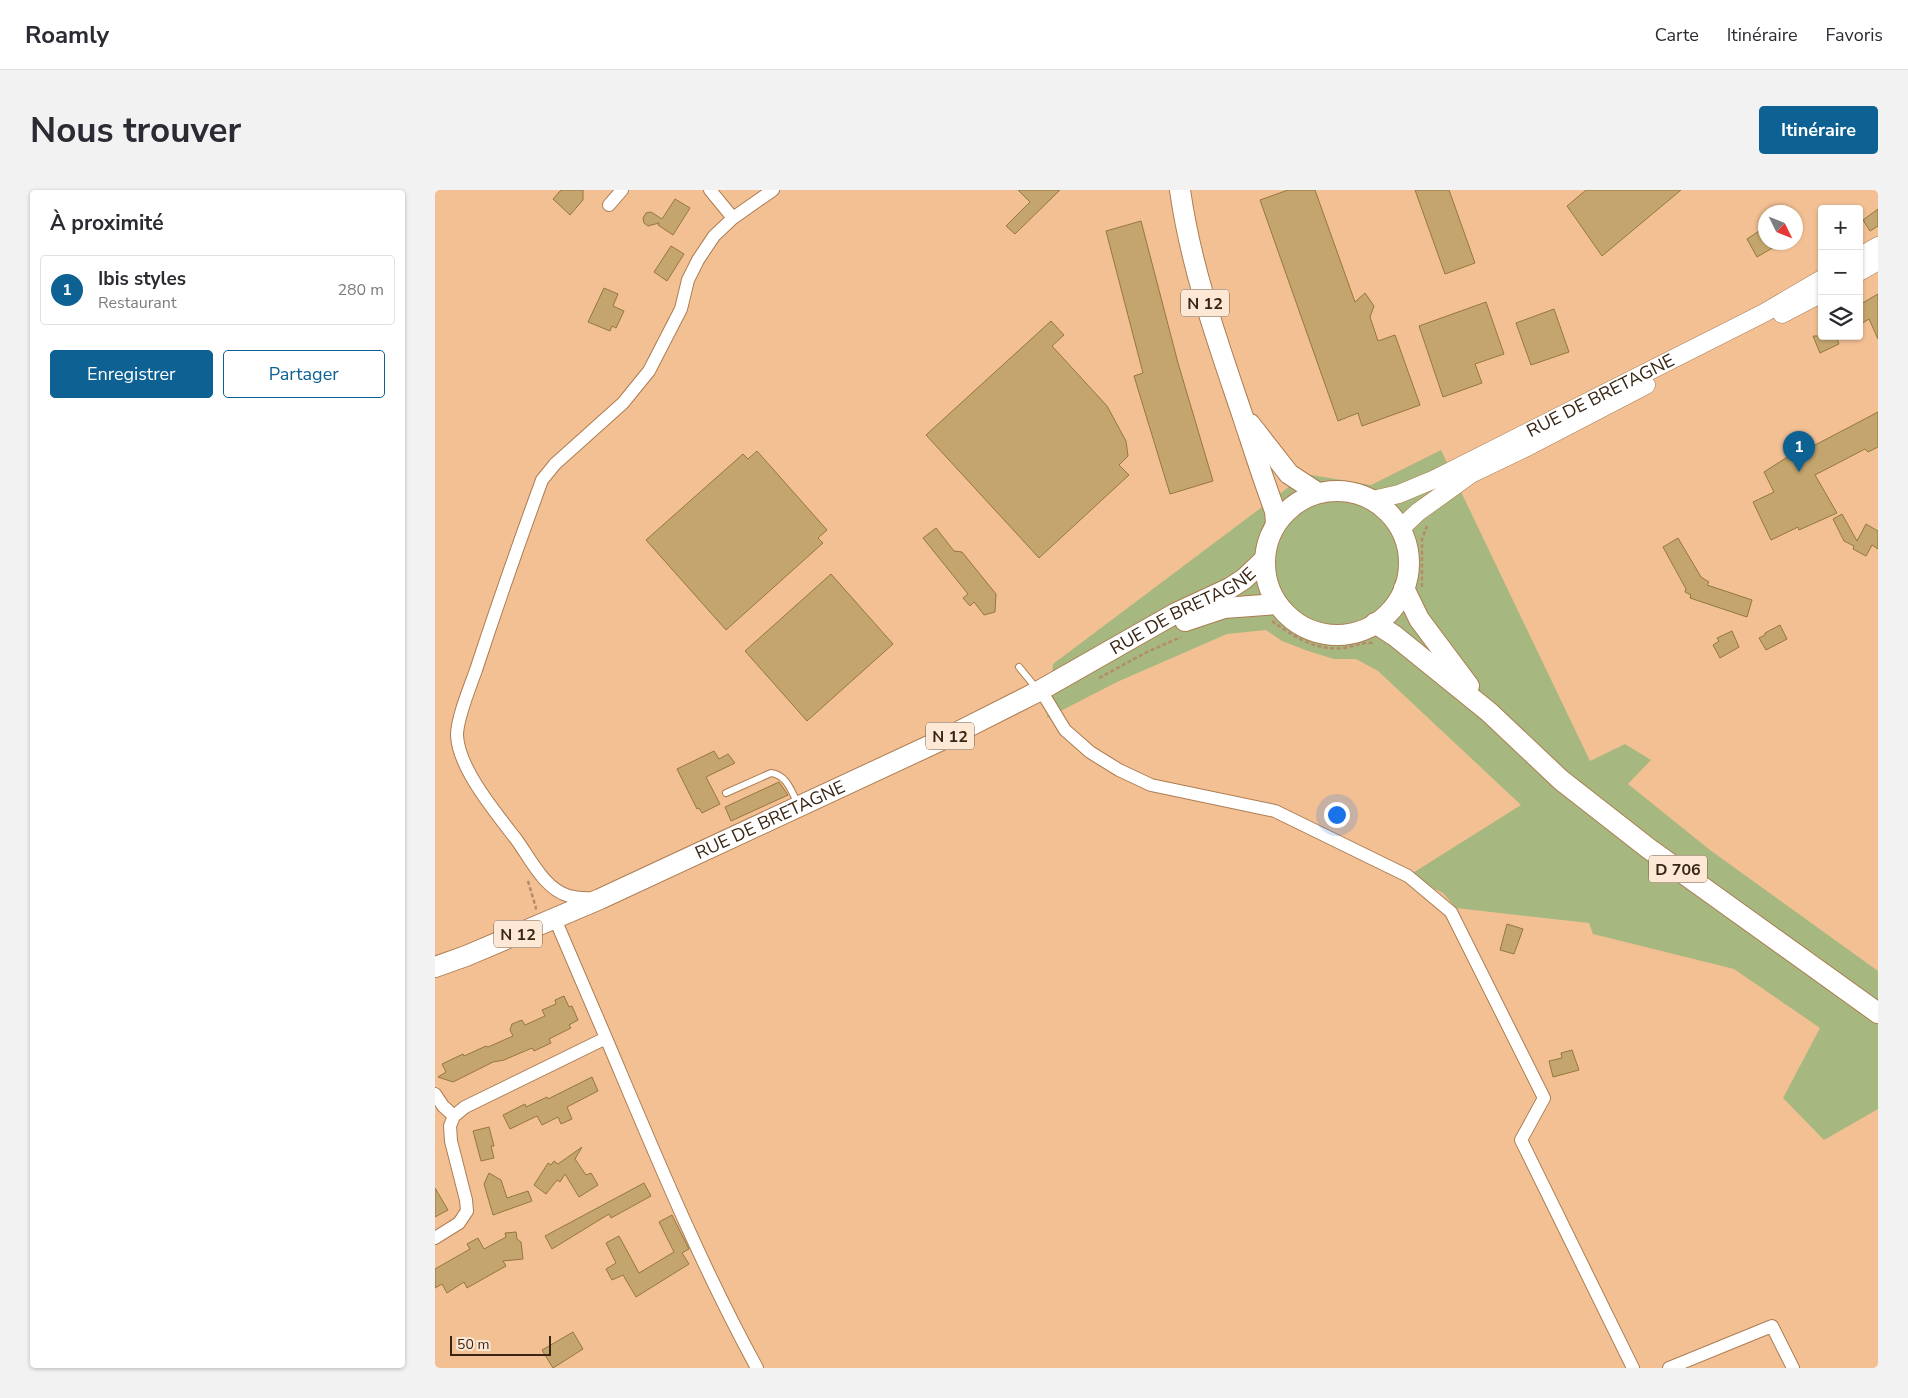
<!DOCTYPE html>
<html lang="fr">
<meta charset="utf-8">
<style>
body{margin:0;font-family:"Nunito Sans",sans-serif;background:#f2f2f3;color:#2b2b33}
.controls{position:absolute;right:15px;top:15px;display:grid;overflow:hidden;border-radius:5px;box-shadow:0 1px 4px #0004}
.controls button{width:45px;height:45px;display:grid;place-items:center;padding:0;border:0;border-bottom:1px solid #e1e1e2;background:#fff;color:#2b2b33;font:25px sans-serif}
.compass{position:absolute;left:1323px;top:15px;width:45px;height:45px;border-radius:50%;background:#fff;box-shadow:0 1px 4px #0004;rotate:133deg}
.scale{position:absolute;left:15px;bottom:12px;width:101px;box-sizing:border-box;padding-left:5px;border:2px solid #392513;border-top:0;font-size:14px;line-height:18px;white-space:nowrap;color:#392513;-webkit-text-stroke:4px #fde8d6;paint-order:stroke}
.you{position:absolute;left:901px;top:624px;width:18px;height:18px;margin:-12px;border:4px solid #fff;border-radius:50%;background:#1a73e8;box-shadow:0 0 0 8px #1a73e833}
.badge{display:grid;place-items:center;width:32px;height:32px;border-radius:50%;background:#0d6193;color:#fff;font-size:16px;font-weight:700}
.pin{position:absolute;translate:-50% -41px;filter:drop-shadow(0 1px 2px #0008)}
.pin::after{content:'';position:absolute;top:26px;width:18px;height:15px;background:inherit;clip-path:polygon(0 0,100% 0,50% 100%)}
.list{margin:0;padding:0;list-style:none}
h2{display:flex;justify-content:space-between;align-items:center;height:65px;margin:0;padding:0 20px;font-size:21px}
h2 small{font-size:16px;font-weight:400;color:#7c7c81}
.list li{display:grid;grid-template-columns:32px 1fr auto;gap:15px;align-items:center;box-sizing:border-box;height:70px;margin:0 10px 10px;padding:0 10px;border:1px solid #e1e1e2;border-radius:5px}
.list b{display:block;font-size:19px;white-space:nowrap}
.list p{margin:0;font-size:16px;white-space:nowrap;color:#7c7c81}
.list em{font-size:16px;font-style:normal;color:#7c7c81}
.actions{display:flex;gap:10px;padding:15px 20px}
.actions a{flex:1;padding:11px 0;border:1px solid #0d6193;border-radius:5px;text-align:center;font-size:18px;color:#0d6193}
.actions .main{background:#0d6193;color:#fff}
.icon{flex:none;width:28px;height:28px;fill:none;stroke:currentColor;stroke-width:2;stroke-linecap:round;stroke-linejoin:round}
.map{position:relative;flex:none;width:1443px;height:1178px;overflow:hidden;border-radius:5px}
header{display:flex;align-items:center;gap:30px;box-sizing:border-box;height:70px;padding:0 25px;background:#fff;border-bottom:1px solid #e1e1e2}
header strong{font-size:24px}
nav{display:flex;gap:28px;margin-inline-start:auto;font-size:18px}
.intro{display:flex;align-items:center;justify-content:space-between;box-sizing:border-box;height:120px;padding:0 30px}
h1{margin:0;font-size:35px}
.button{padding:12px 22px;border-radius:5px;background:#0d6193;color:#fff;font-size:18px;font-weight:700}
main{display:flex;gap:30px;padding:0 30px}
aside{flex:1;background:#fff;border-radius:5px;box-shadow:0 1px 4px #0004}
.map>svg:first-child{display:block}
.green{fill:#a6b87f}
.building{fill:#c4a56d;stroke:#94773f}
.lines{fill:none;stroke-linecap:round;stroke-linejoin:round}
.lane-casing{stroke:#ac7d52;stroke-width:8}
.street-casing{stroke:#ac7d52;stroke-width:14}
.secondary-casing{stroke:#ac7d52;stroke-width:19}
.primary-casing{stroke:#ac7d52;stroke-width:22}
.path{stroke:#b58c69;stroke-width:2.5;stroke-dasharray:4 2.5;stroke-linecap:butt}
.lane{stroke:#fff;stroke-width:6}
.street{stroke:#fff;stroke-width:12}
.secondary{stroke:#fff;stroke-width:18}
.primary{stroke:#fff;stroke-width:20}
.labels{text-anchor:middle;stroke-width:4;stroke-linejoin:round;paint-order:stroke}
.shield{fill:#fde8d6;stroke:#74604e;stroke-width:1}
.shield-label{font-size:16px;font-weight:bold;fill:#392513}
.street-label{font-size:18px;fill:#392513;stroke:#fde8d6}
</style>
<header>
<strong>Roamly</strong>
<nav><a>Carte</a><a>Itinéraire</a><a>Favoris</a></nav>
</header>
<div class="intro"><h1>Nous trouver</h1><a class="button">Itinéraire</a></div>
<main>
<aside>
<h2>À proximité<small></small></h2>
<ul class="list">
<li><span class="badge">1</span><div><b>Ibis styles</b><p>Restaurant</p></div><em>280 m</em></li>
</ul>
<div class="actions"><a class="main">Enregistrer</a><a>Partager</a></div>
</aside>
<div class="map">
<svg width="1443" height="1178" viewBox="0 0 1443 1178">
<rect width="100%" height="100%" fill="#f3c094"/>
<path class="green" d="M1006 260 1155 571 1190 554 1216 570 1193 594 1275 660 1443 781V919L1389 950 1348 908 1385 838 1299 779 1158 744 1154 733 1021 718 1008 703 973 686 1086 615 943 481 921 469H899L873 461 847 451 831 440 792 444 682 492 612 528 618 474 871 284 936 295Z"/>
<path class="building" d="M126 0H148V10L135 25 118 9Z
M583 0H625L580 44 571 36 595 12Z
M853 0H880L920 112 930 103 939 116 935 127 943 151 960 145 985 215 927 236 923 223 903 231 825 10Z
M980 0H1014L1040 73 1010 84Z
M1151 0H1246L1167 66 1132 16Z
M240 9 255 18 238 45 223 35 224 33 213 36 209 33 208 28 211 23 216 22 227 29Z
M1443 19V36L1435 41 1428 30Z
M706 31 743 173 778 291 735 304 699 186 708 183 671 41Z
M1330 37V52H1348L1322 67 1312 49Z
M236 56 249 64 232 91 219 82Z
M169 98 183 104 178 116 189 121 181 138 177 136 175 141 153 132Z
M1443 104V149L1434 129 1424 135V115Z
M1051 112 1069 164 1040 174 1047 193 1008 207 984 136Z
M1119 119 1134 162 1096 175 1081 133Z
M616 131 629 145 617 156 672 216 691 251 693 266 684 275 694 285 604 368 491 245Z
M1378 146H1401L1404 154 1385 163Z
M1443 222V257L1433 262 1430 259 1380 285 1402 323 1364 340 1363 337 1336 350 1318 312 1339 302 1329 282 1362 261 1363 264Z
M322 261 392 340 383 348 388 353 291 440 211 350 308 264 313 269Z
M1407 324 1422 351 1431 334 1443 341V359L1437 355 1431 366 1418 359 1419 356 1409 351 1398 329Z
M501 338 519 361 527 362 561 404 560 422 549 425 539 412 535 416 528 408 533 404 488 348Z
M1243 348 1266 387 1274 392 1272 395 1317 410 1312 427 1255 408 1256 405 1250 402 1251 399 1228 357Z
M396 384 458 454 372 531 310 461Z
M1345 435 1352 449 1331 460 1324 448 1330 445V443Z
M1297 441 1304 457 1285 468 1278 455 1284 451 1282 448Z
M279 561 284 569 293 564 300 573 271 587 285 614 267 623 264 618 262 619 242 579Z
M344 592 353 605 296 631 290 617Z
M1072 734 1088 739 1079 764 1065 760Z
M129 806 134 817 137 816 143 830 134 835 136 838 114 849 116 853 99 861 97 858 69 870 58 872 18 892 3 887 11 882 7 874 28 864 29 866 51 856 53 857 78 846 75 840 77 834 87 830 90 835 110 826 107 820 121 814 120 810Z
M1137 860 1144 880 1118 887 1114 871 1127 868 1126 863Z
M157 887 163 901 132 917 137 929 126 934 123 927 107 935 102 926 75 939 68 925 90 914 91 917 112 907 113 909Z
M54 937 59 956H56L59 968 46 971 38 941Z
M147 957 140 969 151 985 156 983 163 995 144 1007 130 984 125 992 122 990 111 1004 99 995 113 973 116 975 119 971 123 974Z
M54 983 66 990 72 1008 93 1001 97 1011 58 1025 49 994Z
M209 993 216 1006 176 1028 174 1024 117 1059 110 1046Z
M0 998 13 1020 0 1027Z
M237 1025 254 1059 247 1063 254 1074 201 1107 188 1085 177 1090 171 1079 181 1073 171 1053 184 1046 204 1083 239 1062 224 1032Z
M81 1042 82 1049 86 1052 88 1069 68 1071 71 1076 32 1098 29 1092 12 1103 7 1094 0 1098V1079L35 1059 32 1054 43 1048 49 1059 71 1047 70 1043Z
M138 1142 148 1159 118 1178 107 1160Z"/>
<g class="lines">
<defs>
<path id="lane" d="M584 477 602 499
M291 603 336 583C352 585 356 601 363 614"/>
<path id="street" d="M275 0 298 28
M174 15 187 0
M604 501 610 507 630 540 655 562 684 580 716 595 840 621 973 686 1016 722 1109 908 1086 950 1198 1178
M161 709C152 708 143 708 134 706 109 699 95 668 81 649 61 623 23 578 22 545 22 528 35 497 41 480 62 416 84 353 107 290L120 274 188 213 214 181 246 119 253 90 263 70 279 46 298 28 338 0
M171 848C218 959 264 1072 322 1178
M0 904 8 916 19 926
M0 1048 24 1033 32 1021 31 1010 16 951 15 936 19 926 30 917 171 848 120 729
M1234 1178 1337 1136 1358 1178"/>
<g id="secondary">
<path d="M1424 67 1443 56"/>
<path d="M1424 82 1443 71"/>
<path d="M1347 124 1387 103"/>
<path id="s1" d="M938 310 964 304 1000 289 1329 123 1387 89"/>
<path d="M965 339 983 322 1036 284 1090 258 1211 195"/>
</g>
<g id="primary">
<path d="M745 0C756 78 782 150 807 224 818 257 828 289 840 321L841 333"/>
<path d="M815 234 854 284 883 303"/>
<circle cx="902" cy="373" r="72"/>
<path d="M969 398 984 429 1034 496"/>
<path d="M750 431 789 418 842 414"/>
<path d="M940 433 960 446 1054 522 1126 590 1213 658 1443 823"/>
<path id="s2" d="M0 777 31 766 165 709 511 548 604 501 741 423 795 398 809 389 830 369"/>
</g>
</defs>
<use href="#lane" class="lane-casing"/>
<use href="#street" class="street-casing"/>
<use href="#secondary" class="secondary-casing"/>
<use href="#primary" class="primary-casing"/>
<path class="path" d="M987 397V349L992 336
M837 431C859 447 881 461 909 458 919 456 928 452 939 453
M664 488 712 462 746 447
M93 691 101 718 100 719"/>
<use href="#lane" class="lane"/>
<use href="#street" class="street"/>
<use href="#secondary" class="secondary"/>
<use href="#primary" class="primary"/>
</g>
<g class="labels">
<g class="shield">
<rect x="746" y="99.5" width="48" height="27" rx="4"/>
<rect x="491" y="532.5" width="48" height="27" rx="4"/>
<rect x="1214" y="665.5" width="58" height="27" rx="4"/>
<rect x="59" y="730.5" width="48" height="27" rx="4"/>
</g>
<g class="shield-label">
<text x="770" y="119">N 12</text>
<text x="515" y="552">N 12</text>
<text x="1243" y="685">D 706</text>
<text x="83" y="750">N 12</text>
</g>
<g class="street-label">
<text dy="6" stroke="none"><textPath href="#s1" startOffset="251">RUE DE BRETAGNE</textPath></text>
<text dy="6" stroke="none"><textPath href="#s2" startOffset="829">RUE DE BRETAGNE</textPath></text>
<text dy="6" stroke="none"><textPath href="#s2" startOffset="366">RUE DE BRETAGNE</textPath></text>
</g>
</g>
</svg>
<div class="controls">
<button>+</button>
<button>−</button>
<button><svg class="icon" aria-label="layers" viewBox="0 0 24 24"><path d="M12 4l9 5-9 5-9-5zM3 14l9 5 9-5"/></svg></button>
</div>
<svg class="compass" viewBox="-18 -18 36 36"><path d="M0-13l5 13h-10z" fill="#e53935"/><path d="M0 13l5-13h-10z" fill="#7c7c81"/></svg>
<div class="scale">50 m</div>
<div class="you"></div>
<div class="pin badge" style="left:1364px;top:282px">1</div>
</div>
</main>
